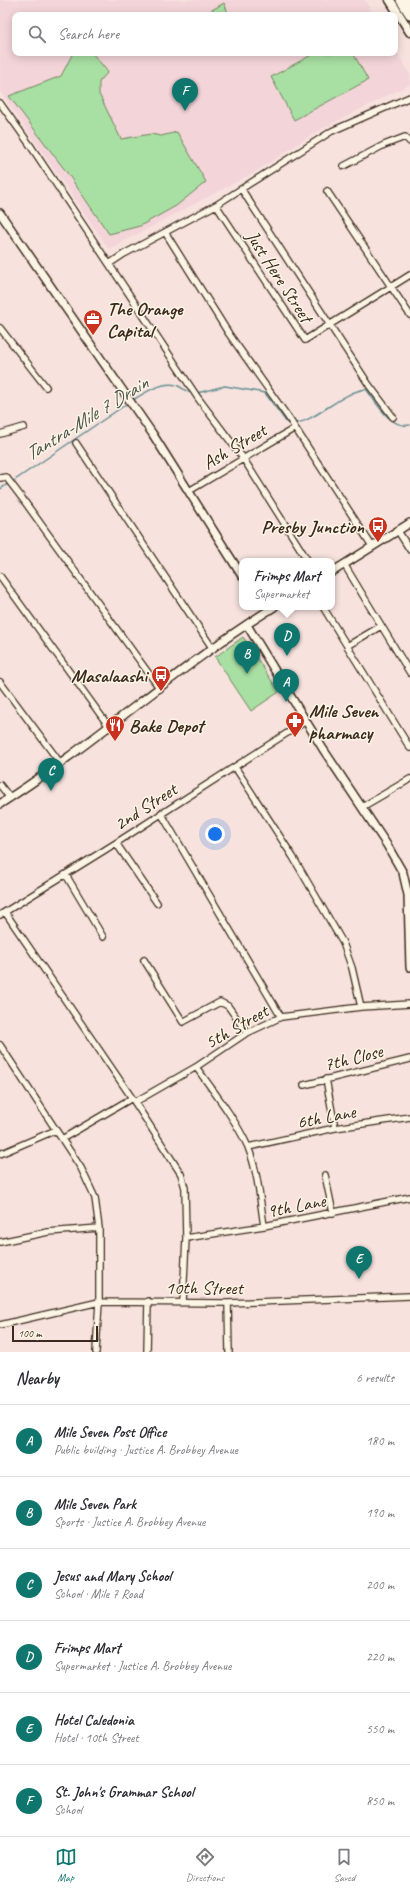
<!DOCTYPE html>
<meta charset="utf-8">
<style>
body{margin:0;font-family:Caveat,sans-serif;background:#f2f2f3;color:#2b2b33}
.scale{position:absolute;left:12px;bottom:10px;width:86px;box-sizing:border-box;padding-left:4px;border:2px solid #3b2a1e;border-top:0;font-size:11px;line-height:14px;white-space:nowrap;color:#3b2a1e;-webkit-text-stroke:3px #fcf5e5;paint-order:stroke}
.you{position:absolute;left:215px;top:834px;width:14px;height:14px;margin:-10px;border:3px solid #fff;border-radius:50%;background:#1a73e8;box-shadow:0 0 0 6px #1a73e833}
.badge{display:grid;place-items:center;width:26px;height:26px;border-radius:50%;background:#0f766e;color:#fff;font-size:13px;font-weight:700}
.pin{position:absolute;translate:-50% -33px;filter:drop-shadow(0 1px 2px #0008)}
.pin::after{content:'';position:absolute;top:21px;width:14px;height:12px;background:inherit;clip-path:polygon(0 0,100% 0,50% 100%)}
.popup{position:absolute;left:239px;top:558px;width:96px;height:52px;box-sizing:border-box;display:grid;place-content:center;border-radius:8px;background:#fff;filter:drop-shadow(0 1px 3px #0005);font-size:13px;white-space:nowrap;color:#7c7c81}
.popup b{font-size:15px;color:#2b2b33}
.popup::after{content:'';position:absolute;left:50%;top:100%;margin-left:-8px;border:8px solid transparent;border-top-color:#fff}
.list{margin:0;padding:0;list-style:none}
h2{display:flex;justify-content:space-between;align-items:center;height:52px;margin:0;padding:0 16px;font-size:17px}
h2 small{font-size:13px;font-weight:400;color:#7c7c81}
.list li{display:grid;grid-template-columns:26px 1fr auto;gap:12px;align-items:center;box-sizing:border-box;height:72px;padding:0 16px;border-top:1px solid #e1e1e2}
.list b{display:block;font-size:15px;white-space:nowrap}
.list p{margin:0;font-size:13px;white-space:nowrap;color:#7c7c81}
.list em{font-size:13px;font-style:normal;color:#7c7c81}
.icon{flex:none;width:22px;height:22px;fill:none;stroke:currentColor;stroke-width:2;stroke-linecap:round;stroke-linejoin:round}
.map{position:relative;flex:none;width:410px;height:1352px;overflow:hidden}
.search{position:absolute;background:#fff;box-shadow:0 2px 10px #0003;left:12px;right:12px;top:12px;height:44px;display:flex;align-items:center;gap:10px;box-sizing:border-box;padding:0 14px;border-radius:8px;color:#7c7c81;font-size:15px}
.sheet{height:484px;background:#fff}
nav{display:flex;justify-content:space-around;align-items:center;box-sizing:border-box;height:56px;border-top:1px solid #e1e1e2;background:#fff;font-size:11px;color:#7c7c81}
nav a{display:grid;justify-items:center;gap:2px}
nav .on{color:#0f766e}
.map>svg:first-child{display:block}
.built{fill:#f3d4d9}
.green{fill:#a8dfa2;stroke:#728460}
.lines{fill:none;stroke-linecap:round;stroke-linejoin:round}
.stream{stroke:#668f91;stroke-width:1.5}
.minor-casing{stroke:#3b2a1e;stroke-width:8}
.tertiary-casing{stroke:#3b2a1e;stroke-width:10}
.secondary-casing{stroke:#3b2a1e;stroke-width:11}
.trunk-casing{stroke:#3b2a1e;stroke-width:12}
.minor{stroke:#fcf5e5;stroke-width:5.5}
.tertiary{stroke:#fcf5e5;stroke-width:7}
.secondary{stroke:#fcf5e5;stroke-width:8}
.trunk{stroke:#fcf5e5;stroke-width:9}
.labels{text-anchor:middle;stroke-width:3;stroke-linejoin:round;paint-order:stroke}
.street-label{font-size:19px;fill:#3b2a1e;stroke:#fcf5e5}
.poi-label{font-size:19px;font-weight:bold;fill:#3b2a1e;stroke:#fcf5e5;text-anchor:start}
.water-label{font-size:20px;font-style:italic;fill:#4d544e;stroke:#fcf5e5}
</style>
<div class="map">
<svg width="410" height="1352" viewBox="0 0 410 1352">
<rect width="100%" height="100%" fill="#f7e2de"/>
<filter id="ink" filterUnits="userSpaceOnUse"><feTurbulence type="fractalNoise" baseFrequency=".025" numOctaves="2"/><feDisplacementMap in="SourceGraphic" scale="8" xChannelSelector="R" yChannelSelector="G"/><feConvolveMatrix kernelMatrix="1 2 1 2 8 2 1 2 1" color-interpolation-filters="sRGB"/></filter>
<g filter="url(#ink)">
<path class="built" d="M0 0H365L374 15H15V53H395V49L410 74V84L316 132 255 172 109 249 0 91Z"/>
<path class="green" d="M224 3 229 15H206L205 14Z
M73 53H92L108 72 99 82V94L121 139 151 134 161 136 177 132 206 182 176 206 140 226 109 234 68 174 9 96 61 76Z
M315 53H353L368 80 294 120 271 77Z
M243 637 279 692 251 711 215 657Z"/>
<g class="lines">
<path class="stream" d="M197 393 225 386 265 393 287 423H290
M133 400C144 393 163 381 176 385 183 387 186 393 193 393
M294 423C312 424 343 391 366 389 377 403 390 429 410 425
M12 482 128 403
M0 489 8 484"/>
<defs>
<path id="minor" d="M0 103 30 145 198 398 243 458 308 561
M344 166 384 145 405 137 410 142
M242 190 369 385 393 417
M327 191 410 315
M216 205 305 340 410 275
M165 232 229 334 288 417 372 546
M109 264 124 254 216 205 332 131 410 97
M0 328 46 387
M0 434 24 427
M76 443 213 649
M0 478 6 477 22 498 160 689
M189 491 295 428
M398 531 410 550
M344 564 410 673
M0 576 110 728
M323 607 410 748
M347 646 381 626
M0 682 61 764
M235 767 293 857 343 943 352 968 361 1007
M0 785 10 798
M362 807 410 779
M161 813 281 1017
M116 843 157 903
M66 875 103 937
M5 912 132 1098 181 1174 185 1188 186 1238 183 1302
M0 915 116 843 306 721
M144 960 183 1022 220 1002 228 1006 247 1033
M0 1045 81 1168 95 1198 99 1228V1302L96 1352
M196 1067C214 1092 236 1120 248 1147 258 1172 260 1200 264 1226
M326 1079 335 1128
M304 1085 410 1059
M135 1102 196 1067 245 1034 281 1017 361 1007 410 1004
M62 1139 132 1098
M248 1147 335 1128 410 1117
M0 1154 56 1130
M325 1175 333 1213
M186 1238 264 1226 410 1197
M0 1242 48 1232 99 1228
M228 1303 229 1352
M0 1325 99 1302 228 1303 410 1296
M147 1352 148 1301"/>
<path id="tertiary" d="M0 213 152 433 242 576
M332 572 410 523
M247 625 323 749 387 845 403 873 408 895 410 967
M0 804C95 744 178 666 274 607"/>
<path id="secondary" d="M390 0 410 32"/>
<path id="trunk" d="M401 0 410 14
M409 0 410 1"/>
</defs>
<use href="#minor" class="minor-casing"/>
<use href="#tertiary" class="tertiary-casing"/>
<use href="#secondary" class="secondary-casing"/>
<use href="#trunk" class="trunk-casing"/>
<use href="#minor" class="minor"/>
<use href="#tertiary" class="tertiary"/>
<use href="#secondary" class="secondary"/>
<use href="#trunk" class="trunk"/>
</g>
</g>
<defs>
<symbol id="office-pin" viewBox="-11 -11 22 30"><path d="M0 17L-7.5 6A9.5 9.5 0 1 1 7.5 6Z" fill="#c8321e" stroke="#fcf5e5"/><path d="M-6-3h4V-5.5h4V-3h4V5H-6ZM-1-4.5V-3h2v-1.5ZM-6 0V1H6V0Z" fill="#fff"/></symbol>
<symbol id="bus-pin" viewBox="-11 -11 22 30"><path d="M0 17L-7.5 6A9.5 9.5 0 1 1 7.5 6Z" fill="#c8321e" stroke="#fcf5e5"/><path d="M-5-6H5V4H4V6H2V4H-2V6H-4V4H-5ZM-3.5-4V0h7V-4ZM-3.5 1.2v1.5H-2V1.2ZM2 1.2v1.5H3.5V1.2Z" fill="#fff"/></symbol>
<symbol id="pharmacy-pin" viewBox="-11 -11 22 30"><path d="M0 17L-7.5 6A9.5 9.5 0 1 1 7.5 6Z" fill="#c8321e" stroke="#fcf5e5"/><path d="M-2-6h4v4h4v4h-4v4h-4v-4h-4v-4h4Z" fill="#fff"/></symbol>
<symbol id="restaurant-pin" viewBox="-11 -11 22 30"><path d="M0 17L-7.5 6A9.5 9.5 0 1 1 7.5 6Z" fill="#c8321e" stroke="#fcf5e5"/><path d="M-5-6h1v4h1v-4h1v4h1v-4h1v5L-1.5 .5V6h-2V.5L-5-1ZM5-6V6H3V1.5H1.5Q1.5-4 5-6Z" fill="#fff"/></symbol>
</defs>
<g fill-rule="evenodd">
<use href="#office-pin" x="82" y="308" width="22" height="30"/>
<use href="#bus-pin" x="367" y="515" width="22" height="30"/>
<use href="#bus-pin" x="150" y="664" width="22" height="30"/>
<use href="#pharmacy-pin" x="284" y="710" width="22" height="30"/>
<use href="#restaurant-pin" x="104" y="714" width="22" height="30"/>
</g>
<g class="labels">
<g class="street-label">
<text transform="translate(280 276) rotate(57)" y="7">Just Here Street</text>
<text transform="translate(234 446) rotate(-31)" y="7">Ash Street</text>
<text transform="translate(145 806) rotate(-33)" y="7">2nd Street</text>
<text transform="translate(236 1026) rotate(-30)" y="7">5th Street</text>
<text transform="translate(353 1057) rotate(-14)" y="7">7th Close</text>
<text transform="translate(326 1116) rotate(-11)" y="7">6th Lane</text>
<text transform="translate(296 1205) rotate(-11)" y="7">9th Lane</text>
<text x="204" y="1294">10th Street</text>
</g>
<g class="poi-label">
<text x="107" y="315">The Orange<tspan x="107" dy="22">Capital</tspan></text>
<text x="364" y="533" text-anchor="end">Presby Junction</text>
<text x="147" y="682" text-anchor="end">Masalaashi</text>
<text x="309" y="717">Mile Seven<tspan x="309" dy="22">pharmacy</tspan></text>
<text x="129" y="732">Bake Depot</text>
</g>
<g class="water-label">
<text transform="translate(86 418) rotate(-32)" y="7">Tantra-Mile 7 Drain</text>
</g>
</g>
</svg>
<div class="scale">100 m</div>
<div class="you"></div>
<div class="pin badge" style="left:286px;top:702px">A</div>
<div class="pin badge" style="left:247px;top:674px">B</div>
<div class="pin badge" style="left:51px;top:791px">C</div>
<div class="pin badge" style="left:287px;top:656px">D</div>
<div class="popup"><b>Frimps Mart</b>Supermarket</div>
<div class="pin badge" style="left:359px;top:1279px">E</div>
<div class="pin badge" style="left:185px;top:111px">F</div>
<div class="search"><svg class="icon" aria-label="search" viewBox="0 0 24 24"><circle cx="10" cy="10" r="6"/><path d="M15 15l6 6"/></svg>Search here</div>
</div>
<section class="sheet">
<h2>Nearby<small>6 results</small></h2>
<ul class="list">
<li><span class="badge">A</span><div><b>Mile Seven Post Office</b><p>Public building · Justice A. Brobbey Avenue</p></div><em>180 m</em></li>
<li><span class="badge">B</span><div><b>Mile Seven Park</b><p>Sports · Justice A. Brobbey Avenue</p></div><em>190 m</em></li>
<li><span class="badge">C</span><div><b>Jesus and Mary School</b><p>School · Mile 7 Road</p></div><em>200 m</em></li>
<li><span class="badge">D</span><div><b>Frimps Mart</b><p>Supermarket · Justice A. Brobbey Avenue</p></div><em>220 m</em></li>
<li><span class="badge">E</span><div><b>Hotel Caledonia</b><p>Hotel · 10th Street</p></div><em>550 m</em></li>
<li><span class="badge">F</span><div><b>St. John's Grammar School</b><p>School</p></div><em>850 m</em></li>
</ul>
</section>
<nav>
<a class="on"><svg class="icon" aria-label="map" viewBox="0 0 24 24"><path d="M3 6l6-2 6 2 6-2v14l-6 2-6-2-6 2zM9 4v14M15 6v14"/></svg>Map</a>
<a><svg class="icon" aria-label="directions" viewBox="0 0 24 24"><path d="M12 3l9 9-9 9-9-9zM9 14v-3h6M13 9l2 2-2 2"/></svg>Directions</a>
<a><svg class="icon" aria-label="saved" viewBox="0 0 24 24"><path d="M7 4h10v16l-5-4-5 4z"/></svg>Saved</a>
</nav>
